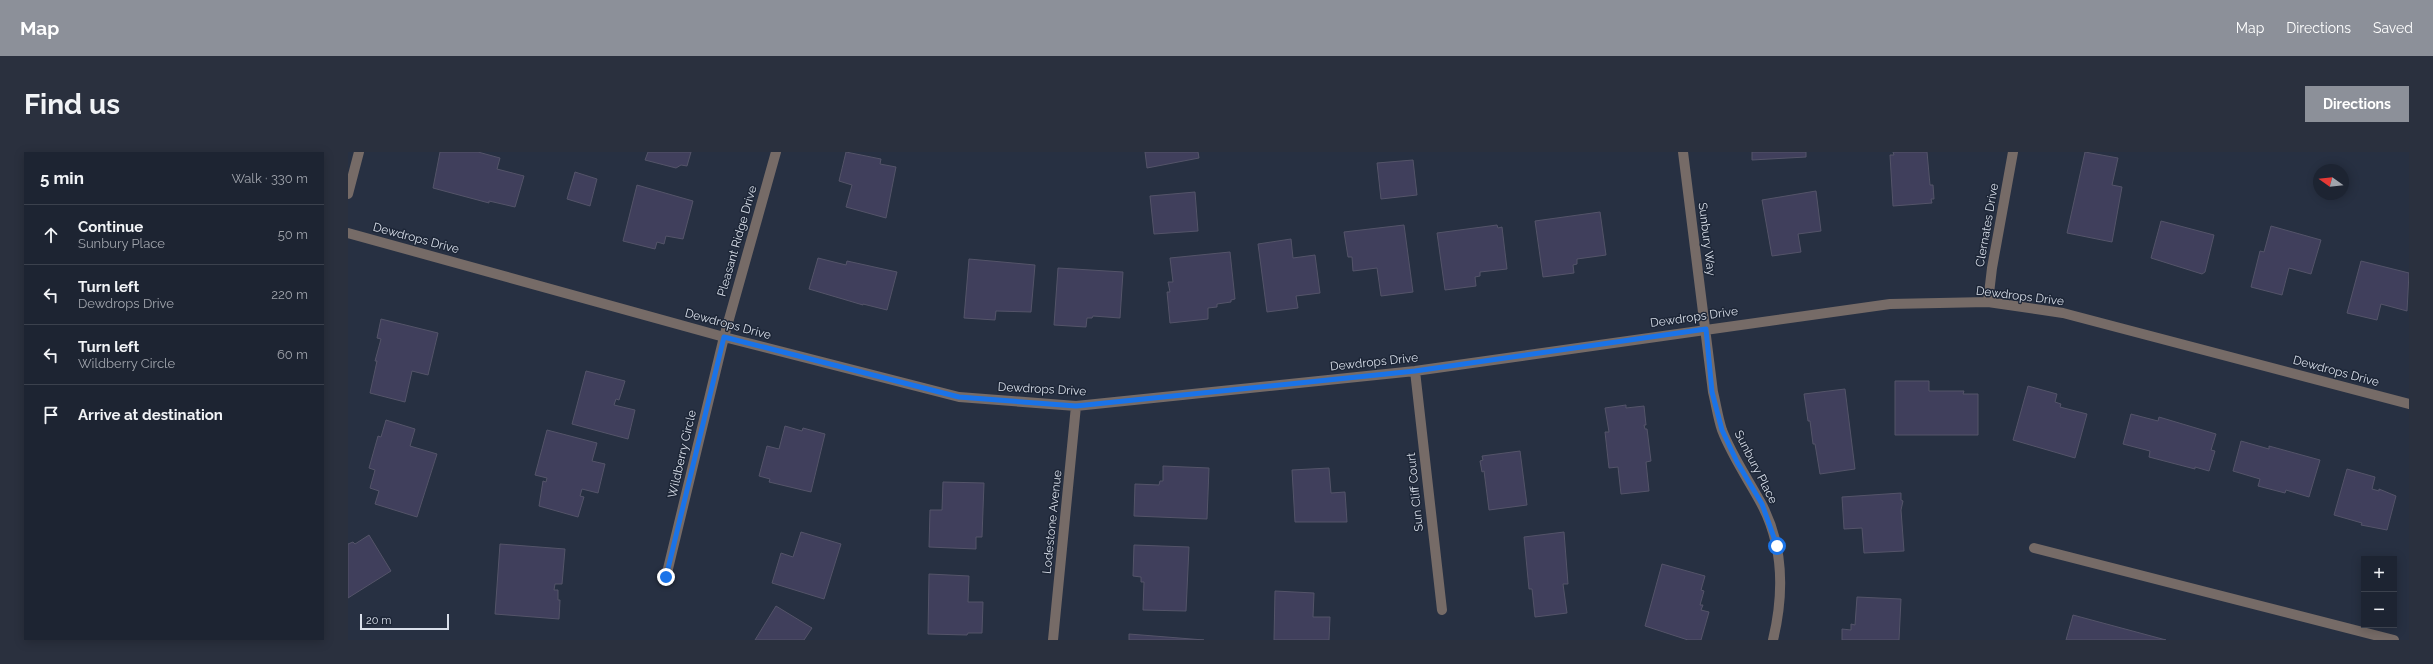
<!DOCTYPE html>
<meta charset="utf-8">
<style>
body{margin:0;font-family:Raleway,sans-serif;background:#2a303e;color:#f1f3f6}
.controls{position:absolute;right:12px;bottom:12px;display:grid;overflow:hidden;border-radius:0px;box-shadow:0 2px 10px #0003}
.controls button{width:36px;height:36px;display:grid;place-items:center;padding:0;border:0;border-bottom:1px solid #3b414d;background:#1d2432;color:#f1f3f6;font:20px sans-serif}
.compass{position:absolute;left:1965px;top:12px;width:36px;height:36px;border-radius:50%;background:#1d2432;box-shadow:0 2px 10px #0003;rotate:285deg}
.scale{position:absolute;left:12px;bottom:10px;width:89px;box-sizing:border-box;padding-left:4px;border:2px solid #d9dfea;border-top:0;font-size:11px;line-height:14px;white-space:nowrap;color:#d9dfea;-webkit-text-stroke:3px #1d2637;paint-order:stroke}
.stop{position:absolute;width:12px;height:12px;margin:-9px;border:3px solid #1a73e8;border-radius:50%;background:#fff}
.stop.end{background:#1a73e8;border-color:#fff;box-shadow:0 1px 4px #0008}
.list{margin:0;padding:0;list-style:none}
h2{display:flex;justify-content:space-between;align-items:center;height:52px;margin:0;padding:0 16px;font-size:17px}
h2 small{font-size:13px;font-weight:400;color:#a0a4ac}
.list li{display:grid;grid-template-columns:26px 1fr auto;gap:12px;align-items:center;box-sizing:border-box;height:60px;padding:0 16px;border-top:1px solid #3b414d}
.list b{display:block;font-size:15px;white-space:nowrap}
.list p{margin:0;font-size:13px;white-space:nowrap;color:#a0a4ac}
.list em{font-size:13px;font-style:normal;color:#a0a4ac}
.icon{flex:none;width:22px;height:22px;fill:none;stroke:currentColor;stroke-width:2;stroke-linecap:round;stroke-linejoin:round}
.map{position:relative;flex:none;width:2061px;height:488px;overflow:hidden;border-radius:0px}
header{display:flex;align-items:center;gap:24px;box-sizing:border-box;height:56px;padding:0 20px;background:#8c9099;color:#fff}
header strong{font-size:19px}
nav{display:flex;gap:22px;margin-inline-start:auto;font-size:14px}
.intro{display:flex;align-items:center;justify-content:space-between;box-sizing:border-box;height:96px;padding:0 24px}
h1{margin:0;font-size:28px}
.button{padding:10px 18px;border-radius:0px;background:#8c9099;color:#fff;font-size:14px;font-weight:700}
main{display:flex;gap:24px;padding:0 24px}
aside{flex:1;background:#1d2432;border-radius:0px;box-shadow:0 2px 10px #0003}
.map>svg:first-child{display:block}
.building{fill:#403f5c;stroke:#545469}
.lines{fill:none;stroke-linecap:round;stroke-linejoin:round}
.minor{stroke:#766b67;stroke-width:10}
.route{stroke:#1a73e8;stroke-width:5}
.labels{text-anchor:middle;stroke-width:3;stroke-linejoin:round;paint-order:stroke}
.street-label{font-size:12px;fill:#d9dfea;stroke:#1d2637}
</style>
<header>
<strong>Map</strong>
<nav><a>Map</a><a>Directions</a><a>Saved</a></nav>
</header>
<div class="intro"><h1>Find us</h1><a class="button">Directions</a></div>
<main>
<aside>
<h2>5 min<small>Walk · 330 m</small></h2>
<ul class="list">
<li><svg class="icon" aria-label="ahead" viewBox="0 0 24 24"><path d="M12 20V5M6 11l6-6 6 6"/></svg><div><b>Continue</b><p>Sunbury Place</p></div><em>50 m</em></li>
<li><svg class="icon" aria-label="left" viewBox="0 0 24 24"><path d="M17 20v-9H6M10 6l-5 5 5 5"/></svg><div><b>Turn left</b><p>Dewdrops Drive</p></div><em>220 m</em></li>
<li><svg class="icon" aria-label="left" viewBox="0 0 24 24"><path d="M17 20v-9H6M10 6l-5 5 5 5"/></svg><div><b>Turn left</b><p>Wildberry Circle</p></div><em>60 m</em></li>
<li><svg class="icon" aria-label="arrive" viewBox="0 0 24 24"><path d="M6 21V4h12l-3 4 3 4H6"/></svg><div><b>Arrive at destination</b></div></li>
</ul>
</aside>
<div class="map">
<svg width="2061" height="488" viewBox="0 0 2061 488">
<rect width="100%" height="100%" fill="#273042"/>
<path class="building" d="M92 0H130L152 6 149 17 176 24 167 55 141 49V51L85 36Z
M300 0H343L339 14 333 13 328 16 297 8Z
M498 0 533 7 532 12 548 15 538 66 498 55 504 33 491 29Z
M797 0H850L851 6 799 16Z
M1404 0H1458V5L1404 8Z
M1545 0H1579L1582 33H1585L1586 47H1583L1584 51 1545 54 1542 3H1546Z
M1737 0 1770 6 1764 33 1774 35 1764 90 1719 81Z
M1065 8 1069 43 1033 47 1029 11Z
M227 20 249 27 242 54 219 47Z
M289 33 345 49 335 87 318 84 316 92 309 90 307 97 275 89Z
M1468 39 1473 79 1450 82 1453 100 1424 104 1414 48Z
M847 40 850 79 806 82 802 44Z
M1252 60 1258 103 1229 107V112L1225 113 1226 121 1195 125 1187 69Z
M1813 69 1866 83 1857 120 1854 122 1803 106Z
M1056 73 1065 140 1033 144 1029 116 1005 119 1004 105H1000L996 80Z
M1149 73 1150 76 1154 75 1159 117 1132 120V124L1127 125 1128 134 1097 138 1089 81Z
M1923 74 1973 88 1963 122 1941 116 1934 143 1903 135 1912 99 1916 100Z
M943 87 945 106 967 103 972 141 948 144 950 156 919 160 910 92Z
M882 100 887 147 883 148V150L869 152V155L860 156V167L822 171 819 140H822L820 130H825L822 106Z
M470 106 498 113 499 109 549 120 539 158 515 152V153L461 137Z
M621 107 687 113 683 160 648 159 647 168 616 166Z
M2013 109 2061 121 2059 159 2033 152 2029 168 1999 161Z
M710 116 775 120 772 166 745 164 744 166H739L738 175 706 173Z
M33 167 90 181 80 223 64 219 57 250 22 241 29 209H27L33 187 29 186Z
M238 219 277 229 271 248 268 247 266 253 287 258 280 287 224 272Z
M1547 229H1581V239H1616L1615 242H1630V283H1547Z
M1680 234 1709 242 1707 250 1713 252 1712 255 1739 262 1727 306 1665 288Z
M1497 237 1507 317 1472 322 1467 292H1465L1462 269H1460L1456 242Z
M1278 253V256L1296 254 1298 273H1296L1297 277H1299L1303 309 1298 310 1301 339 1273 342 1270 315 1261 316 1257 280H1261L1257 256Z
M1783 262 1810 269 1811 265 1868 282 1863 298 1867 299 1861 319 1847 315V317L1801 305 1802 299 1775 292Z
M38 268 67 277 62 294 89 302 69 365 27 352 31 339 22 336 27 318 21 316 30 284 33 285Z
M437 274 454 279 455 276 477 282 463 340 421 330 422 327 411 324 419 294 431 297Z
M199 278 249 291 244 309 257 312 250 341 234 337 232 344 236 345 230 365 191 354 195 329 198 330 199 326 187 323Z
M1893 289 1921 297V294L1972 308 1961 345 1938 338 1937 341 1910 334 1912 327 1885 319Z
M1172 299 1179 353 1141 358 1136 319 1134 320 1132 309 1135 308 1134 304Z
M815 314 861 316 859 367 786 364 787 332 811 333 812 329H815Z
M981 316 983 341 997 340 999 370H947L944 318Z
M1999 317 2027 325 2024 337 2031 339V337L2048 344 2039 378 2013 373 2014 371 1986 363Z
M595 330 636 331 634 385H628V397L581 395 582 358H594Z
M1553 341V348L1555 349 1553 358 1556 399 1516 401 1514 376 1496 377 1494 345Z
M453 380 493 392 476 447 424 431 433 401 445 405Z
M1216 380 1220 432H1215L1219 461 1187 465 1184 437H1181L1176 385Z
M21 383 43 419 0 446V392L5 390 7 392Z
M152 392 217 397 214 432H207L206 438H210V448H212L211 467 147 462Z
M786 393 841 395 838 459 795 458 796 430H793V425L785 424Z
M1314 412 1357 424 1353 438 1356 439 1352 453H1355L1353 458 1361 460 1353 488H1340L1297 474Z
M581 422 621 424 620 450H635L634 481H620L619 483 580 482Z
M927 439 966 441 965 465H982L981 488H926Z
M1509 445 1553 447 1551 488H1494V477L1503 478V472L1507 473Z
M428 454 464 476 456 488H407Z
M1725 463 1818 488H1718Z
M781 482 856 488H781Z"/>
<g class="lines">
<path class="minor" d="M1335 0 1365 240C1368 252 1370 266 1374 278 1384 304 1400 327 1413 351 1436 394 1436 442 1425 488
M0 42 11 0
M0 81 376 185 611 245 728 254 1067 219 1542 152 1640 150 1715 161 2061 252
M1640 150 1644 116 1665 0
M1067 219 1094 458
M1686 396 2046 488
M318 425 376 185 428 0
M705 488 728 254"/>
</g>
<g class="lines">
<path class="route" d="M318 425 376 185 611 245 728 254 1067 219 1358 177 1364 240 1374 278 1389 310 1414 352 1429 394"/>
</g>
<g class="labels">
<g class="street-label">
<text transform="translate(1639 73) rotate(-80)" y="4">Clernates Drive</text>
<text transform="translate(68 86) rotate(15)" y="4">Dewdrops Drive</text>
<text transform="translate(1359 87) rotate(83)" y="4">Sunbury Way</text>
<text transform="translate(389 89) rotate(-74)" y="4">Pleasant Ridge Drive</text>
<text transform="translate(1672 144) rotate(7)" y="4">Dewdrops Drive</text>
<text transform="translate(1346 165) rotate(-8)" y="4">Dewdrops Drive</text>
<text transform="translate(380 172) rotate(15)" y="4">Dewdrops Drive</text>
<text transform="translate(1026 210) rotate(-6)" y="4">Dewdrops Drive</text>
<text transform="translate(1988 219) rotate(15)" y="4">Dewdrops Drive</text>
<text transform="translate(694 237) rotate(3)" y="4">Dewdrops Drive</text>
<text transform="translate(334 302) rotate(-77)" y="4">Wildberry Circle</text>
<text transform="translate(1408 315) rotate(63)" y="4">Sunbury Place</text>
<text transform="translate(1067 340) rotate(-96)" y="4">Sun Cliff Court</text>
<text transform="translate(704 370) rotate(-84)" y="4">Lodestone Avenue</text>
</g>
</g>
</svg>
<div class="controls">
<button>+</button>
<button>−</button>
</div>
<svg class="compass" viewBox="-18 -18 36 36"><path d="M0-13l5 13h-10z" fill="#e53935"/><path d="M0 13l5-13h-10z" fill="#a0a4ac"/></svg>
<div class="scale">20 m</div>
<div class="stop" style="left:1429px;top:394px"></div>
<div class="stop end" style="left:318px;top:425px"></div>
</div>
</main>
